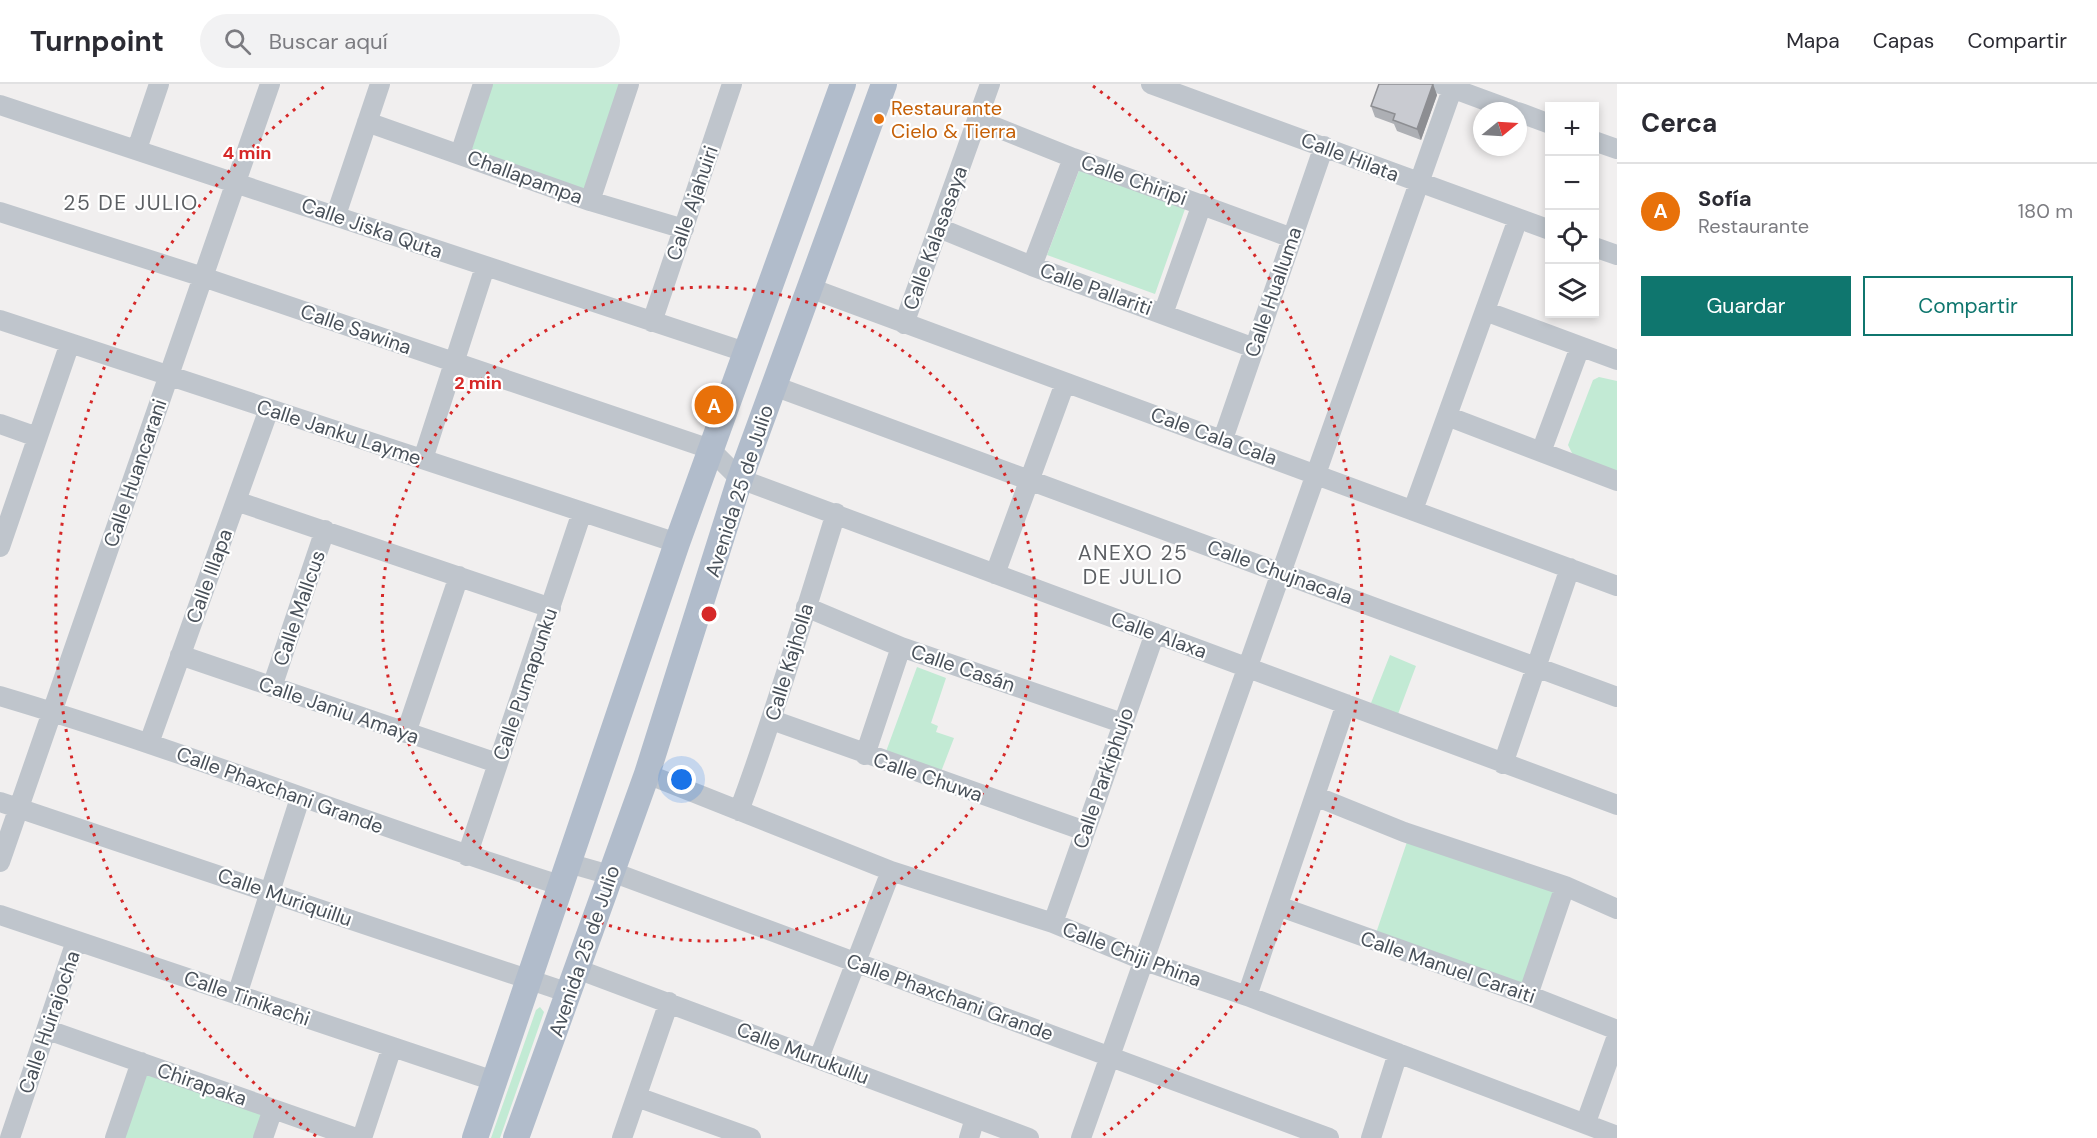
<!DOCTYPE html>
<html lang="es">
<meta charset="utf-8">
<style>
body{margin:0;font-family:"DM Sans",sans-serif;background:#f2f2f3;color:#2b2b33}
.controls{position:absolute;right:18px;top:18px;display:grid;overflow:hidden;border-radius:0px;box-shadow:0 3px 9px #0003}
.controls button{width:54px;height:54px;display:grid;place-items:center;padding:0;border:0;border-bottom:2px solid #e1e1e2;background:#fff;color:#2b2b33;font:30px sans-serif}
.compass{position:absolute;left:1473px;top:18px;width:54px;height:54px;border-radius:50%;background:#fff;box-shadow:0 3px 9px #0003;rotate:72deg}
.you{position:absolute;left:682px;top:696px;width:21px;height:21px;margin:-15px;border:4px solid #fff;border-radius:50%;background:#1a73e8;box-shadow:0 0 0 9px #1a73e833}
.badge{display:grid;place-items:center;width:39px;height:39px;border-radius:50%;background:#0f766e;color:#fff;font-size:20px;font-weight:700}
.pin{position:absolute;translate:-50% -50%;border:3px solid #fff;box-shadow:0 2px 6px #0006}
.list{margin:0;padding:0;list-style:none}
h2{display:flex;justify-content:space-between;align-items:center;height:78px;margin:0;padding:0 24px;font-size:26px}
h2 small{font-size:20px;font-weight:400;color:#7c7c81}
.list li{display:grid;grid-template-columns:39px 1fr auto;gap:18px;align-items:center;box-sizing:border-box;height:96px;padding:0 24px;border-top:2px solid #e1e1e2}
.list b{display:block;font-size:22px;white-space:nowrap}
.list p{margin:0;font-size:20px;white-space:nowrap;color:#7c7c81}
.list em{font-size:20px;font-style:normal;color:#7c7c81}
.actions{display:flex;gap:12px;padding:18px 24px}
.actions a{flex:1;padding:14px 0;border:2px solid #0f766e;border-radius:0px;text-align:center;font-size:21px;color:#0f766e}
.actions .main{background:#0f766e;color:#fff}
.icon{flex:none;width:33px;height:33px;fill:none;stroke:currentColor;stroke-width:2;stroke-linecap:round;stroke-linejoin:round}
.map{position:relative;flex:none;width:1617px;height:1054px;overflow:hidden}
header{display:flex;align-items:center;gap:36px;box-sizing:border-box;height:84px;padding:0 30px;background:#fff;border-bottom:2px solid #e1e1e2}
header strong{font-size:28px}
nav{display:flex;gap:33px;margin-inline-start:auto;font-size:21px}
.search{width:420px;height:54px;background:#f2f2f3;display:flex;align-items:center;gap:15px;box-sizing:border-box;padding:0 21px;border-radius:33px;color:#7c7c81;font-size:22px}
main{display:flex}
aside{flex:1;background:#fff}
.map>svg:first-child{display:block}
.green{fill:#c2ead4}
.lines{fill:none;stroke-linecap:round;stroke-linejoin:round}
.minor{stroke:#bfc5cc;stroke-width:20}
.major{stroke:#b1bccb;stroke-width:26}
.wall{fill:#adafb4}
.shaded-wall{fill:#8d8e92}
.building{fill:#c9cbd1;stroke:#8d8e92;stroke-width:1.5}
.ring{fill:none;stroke:#d62828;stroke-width:3;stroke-dasharray:3 6}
.food-dot{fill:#e8710a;stroke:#fff;stroke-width:2}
.labels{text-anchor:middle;stroke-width:4.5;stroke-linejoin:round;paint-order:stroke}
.food-label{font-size:20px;fill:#c56008;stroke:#fff;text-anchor:start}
.street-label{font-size:20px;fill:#49515a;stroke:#fff}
.neighbourhood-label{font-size:21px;letter-spacing:1.5px;fill:#5c5f63;stroke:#fff}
.centre{fill:#d62828;stroke:#fff;stroke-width:3}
.ring-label{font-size:18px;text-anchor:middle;font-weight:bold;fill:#d62828;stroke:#fff;stroke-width:4.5;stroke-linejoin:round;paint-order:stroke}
</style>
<header>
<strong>Turnpoint</strong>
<div class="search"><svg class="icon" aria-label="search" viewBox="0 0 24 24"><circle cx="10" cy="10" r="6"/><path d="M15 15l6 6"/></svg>Buscar aquí</div>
<nav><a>Mapa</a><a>Capas</a><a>Compartir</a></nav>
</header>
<main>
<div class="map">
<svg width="1617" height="1054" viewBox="0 0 1617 1054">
<rect width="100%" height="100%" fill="#f1efef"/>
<path class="green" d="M489 0H623L587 103 583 105 469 68Z
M1080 84 1185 125 1155 210 1047 171Z
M1599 293 1617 297V390L1574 373 1568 361 1593 296Z
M1390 571 1416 582 1398 630 1371 619Z
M917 583 946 594 931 639 938 642 936 648 954 654 939 693 884 673Z
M1408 755 1558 807 1525 905 1375 852Z
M540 923 544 928 500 1054H491L536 926Z
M144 987 265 1030 257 1054H122Z"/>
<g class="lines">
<path class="minor" d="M1151 0 1550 146
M1441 0 1514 27
M0 21 745 268
M1518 28 1550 40
M978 36 1073 74 1292 154
M367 38 590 117 684 145
M1594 57 1617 65
M137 65 159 0
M460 70 483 0
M590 117 629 0
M0 128 203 193 710 365 740 395 1617 721
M336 131 380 0
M939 144 1032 182 1254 264
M1594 163 1617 171
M1032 182 1073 74
M810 204 1617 502
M1485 227 1617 276
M1163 230 1202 120
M0 236 677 459
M652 238 732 0
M904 240 990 0
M774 302 1617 613
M1447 332 1617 397
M0 340 37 353
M1223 355 1324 62
M1541 368 1580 263
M423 375 485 183
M236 417 551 524
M1413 426 1518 135
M0 463 70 259
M995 490 1065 299
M806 523 901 563 1122 639
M180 571 497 679
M272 603 325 446
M0 612C189 668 372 742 560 801
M772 636 1085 747
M406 649 459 492
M149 659 269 325
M865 671 901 563
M1503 680 1570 484
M647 690 891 787 1053 839 1145 877 1247 912 1617 1052
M1315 712 1404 748 1565 802 1617 825
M0 718 569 909
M739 727C775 629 805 528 836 429
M467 772 582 428
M0 778 270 0
M568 779 610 791 623 792 1329 1054
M1278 822 1528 911 1617 946
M0 831 494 997
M1053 839 1155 549
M577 885 1029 1054
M237 911 300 714
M1528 911 1565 802
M1247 912 1346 620
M48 946 356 1054
M819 974 891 787
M637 1013 751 1054
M1586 1038 1617 952
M10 1054 76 857
M115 1054 141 978
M263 1054 273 1025
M362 1054 392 963
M622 1054 669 918
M969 1054 975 1034
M1081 1054 1454 0
M1371 1054 1398 969"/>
<path class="major" d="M475 1054 677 459 843 0
M516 1054 647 690 740 395 884 0"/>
</g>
<path class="wall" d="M1433 0 1437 11 1421 56 1397 47 1394 40 1375 33 1371 22Z"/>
<path class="shaded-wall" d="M1433 0 1437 11 1421 56 1417 45Z"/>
<path class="building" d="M1379 0H1433L1417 45 1393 36 1395 30 1371 22Z"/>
<g class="ring">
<circle cx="709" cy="530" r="327"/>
<path d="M316 1052A653 653 0 0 1 325 2M1093 2A653 653 0 0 1 1102 1052"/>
</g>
<circle class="food-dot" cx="879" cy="35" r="6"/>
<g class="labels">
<g class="food-label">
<text x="891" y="31">Restaurante<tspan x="891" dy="23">Cielo &amp; Tierra</tspan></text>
</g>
<g class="street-label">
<text transform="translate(1350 73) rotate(21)" y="7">Calle Hilata</text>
<text transform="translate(525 93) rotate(20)" y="7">Challapampa</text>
<text transform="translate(1134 96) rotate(20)" y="7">Calle Chiripi</text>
<text transform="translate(692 119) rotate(-71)" y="7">Calle Ajahuiri</text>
<text transform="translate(372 144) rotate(19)" y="7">Calle Jiska Quta</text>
<text transform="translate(935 154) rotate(-70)" y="7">Calle Kalasasaya</text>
<text transform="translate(1096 205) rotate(20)" y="7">Calle Pallariti</text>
<text transform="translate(1273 208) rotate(-71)" y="7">Calle Hualluma</text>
<text transform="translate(356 245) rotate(19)" y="7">Calle Sawina</text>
<text transform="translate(339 348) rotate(18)" y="7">Calle Janku Layme</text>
<text transform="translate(1214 352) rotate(20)" y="7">Cale Cala Cala</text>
<text transform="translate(135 389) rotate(-71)" y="7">Calle Huancarani</text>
<text transform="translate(739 407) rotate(-72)" y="7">Avenida 25 de Julio</text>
<text transform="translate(1280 488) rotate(20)" y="7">Calle Chujnacala</text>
<text transform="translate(209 492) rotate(-70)" y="7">Calle Illapa</text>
<text transform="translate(299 524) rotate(-71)" y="7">Calle Mallcus</text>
<text transform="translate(1159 551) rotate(20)" y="7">Calle Alaxa</text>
<text transform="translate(789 578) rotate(-73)" y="7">Calle Kajholla</text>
<text transform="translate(963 584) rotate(19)" y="7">Calle Casán</text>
<text transform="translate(525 600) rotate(-71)" y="7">Calle Pumapunku</text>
<text transform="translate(339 626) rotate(19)" y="7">Calle Janiu Amaya</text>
<text transform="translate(928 693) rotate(19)" y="7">Calle Chuwa</text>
<text transform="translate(1103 694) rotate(-71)" y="7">Calle Parkiphujo</text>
<text transform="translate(280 706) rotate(20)" y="7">Calle Phaxchani Grande</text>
<text transform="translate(285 813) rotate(19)" y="7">Calle Muriquillu</text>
<text transform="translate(584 867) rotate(-71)" y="7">Avenida 25 de Julio</text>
<text transform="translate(1132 870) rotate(21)" y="7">Calle Chiji Phina</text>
<text transform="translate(1448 883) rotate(19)" y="7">Calle Manuel Caraiti</text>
<text transform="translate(950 913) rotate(20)" y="7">Calle Phaxchani Grande</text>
<text transform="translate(247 914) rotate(19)" y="7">Calle Tinikachi</text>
<text transform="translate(49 938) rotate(-71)" y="7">Calle Huirajocha</text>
<text transform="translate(803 969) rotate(21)" y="7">Calle Murukullu</text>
<text transform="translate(202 1000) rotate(19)" y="7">Chirapaka</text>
</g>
<g class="neighbourhood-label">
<text x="131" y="126">25 DE JULIO</text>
<text x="1133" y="476">ANEXO 25<tspan x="1133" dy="24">DE JULIO</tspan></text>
</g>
</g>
<circle cx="709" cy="530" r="9" class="centre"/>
<g class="ring-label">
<text x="247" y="75">4 min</text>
<text x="478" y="305">2 min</text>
</g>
</svg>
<div class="controls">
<button>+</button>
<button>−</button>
<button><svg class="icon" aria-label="locate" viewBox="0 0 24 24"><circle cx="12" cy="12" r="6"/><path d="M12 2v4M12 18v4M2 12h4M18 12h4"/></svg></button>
<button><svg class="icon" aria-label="layers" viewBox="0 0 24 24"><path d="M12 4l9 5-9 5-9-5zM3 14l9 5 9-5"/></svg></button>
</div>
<svg class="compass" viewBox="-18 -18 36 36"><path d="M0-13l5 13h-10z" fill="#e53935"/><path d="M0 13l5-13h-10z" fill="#7c7c81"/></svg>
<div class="you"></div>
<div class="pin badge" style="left:714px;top:321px;background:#e8710a">A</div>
</div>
<aside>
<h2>Cerca<small></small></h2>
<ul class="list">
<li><span class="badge" style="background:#e8710a">A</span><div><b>Sofía</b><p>Restaurante</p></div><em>180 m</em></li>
</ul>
<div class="actions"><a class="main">Guardar</a><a>Compartir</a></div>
</aside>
</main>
